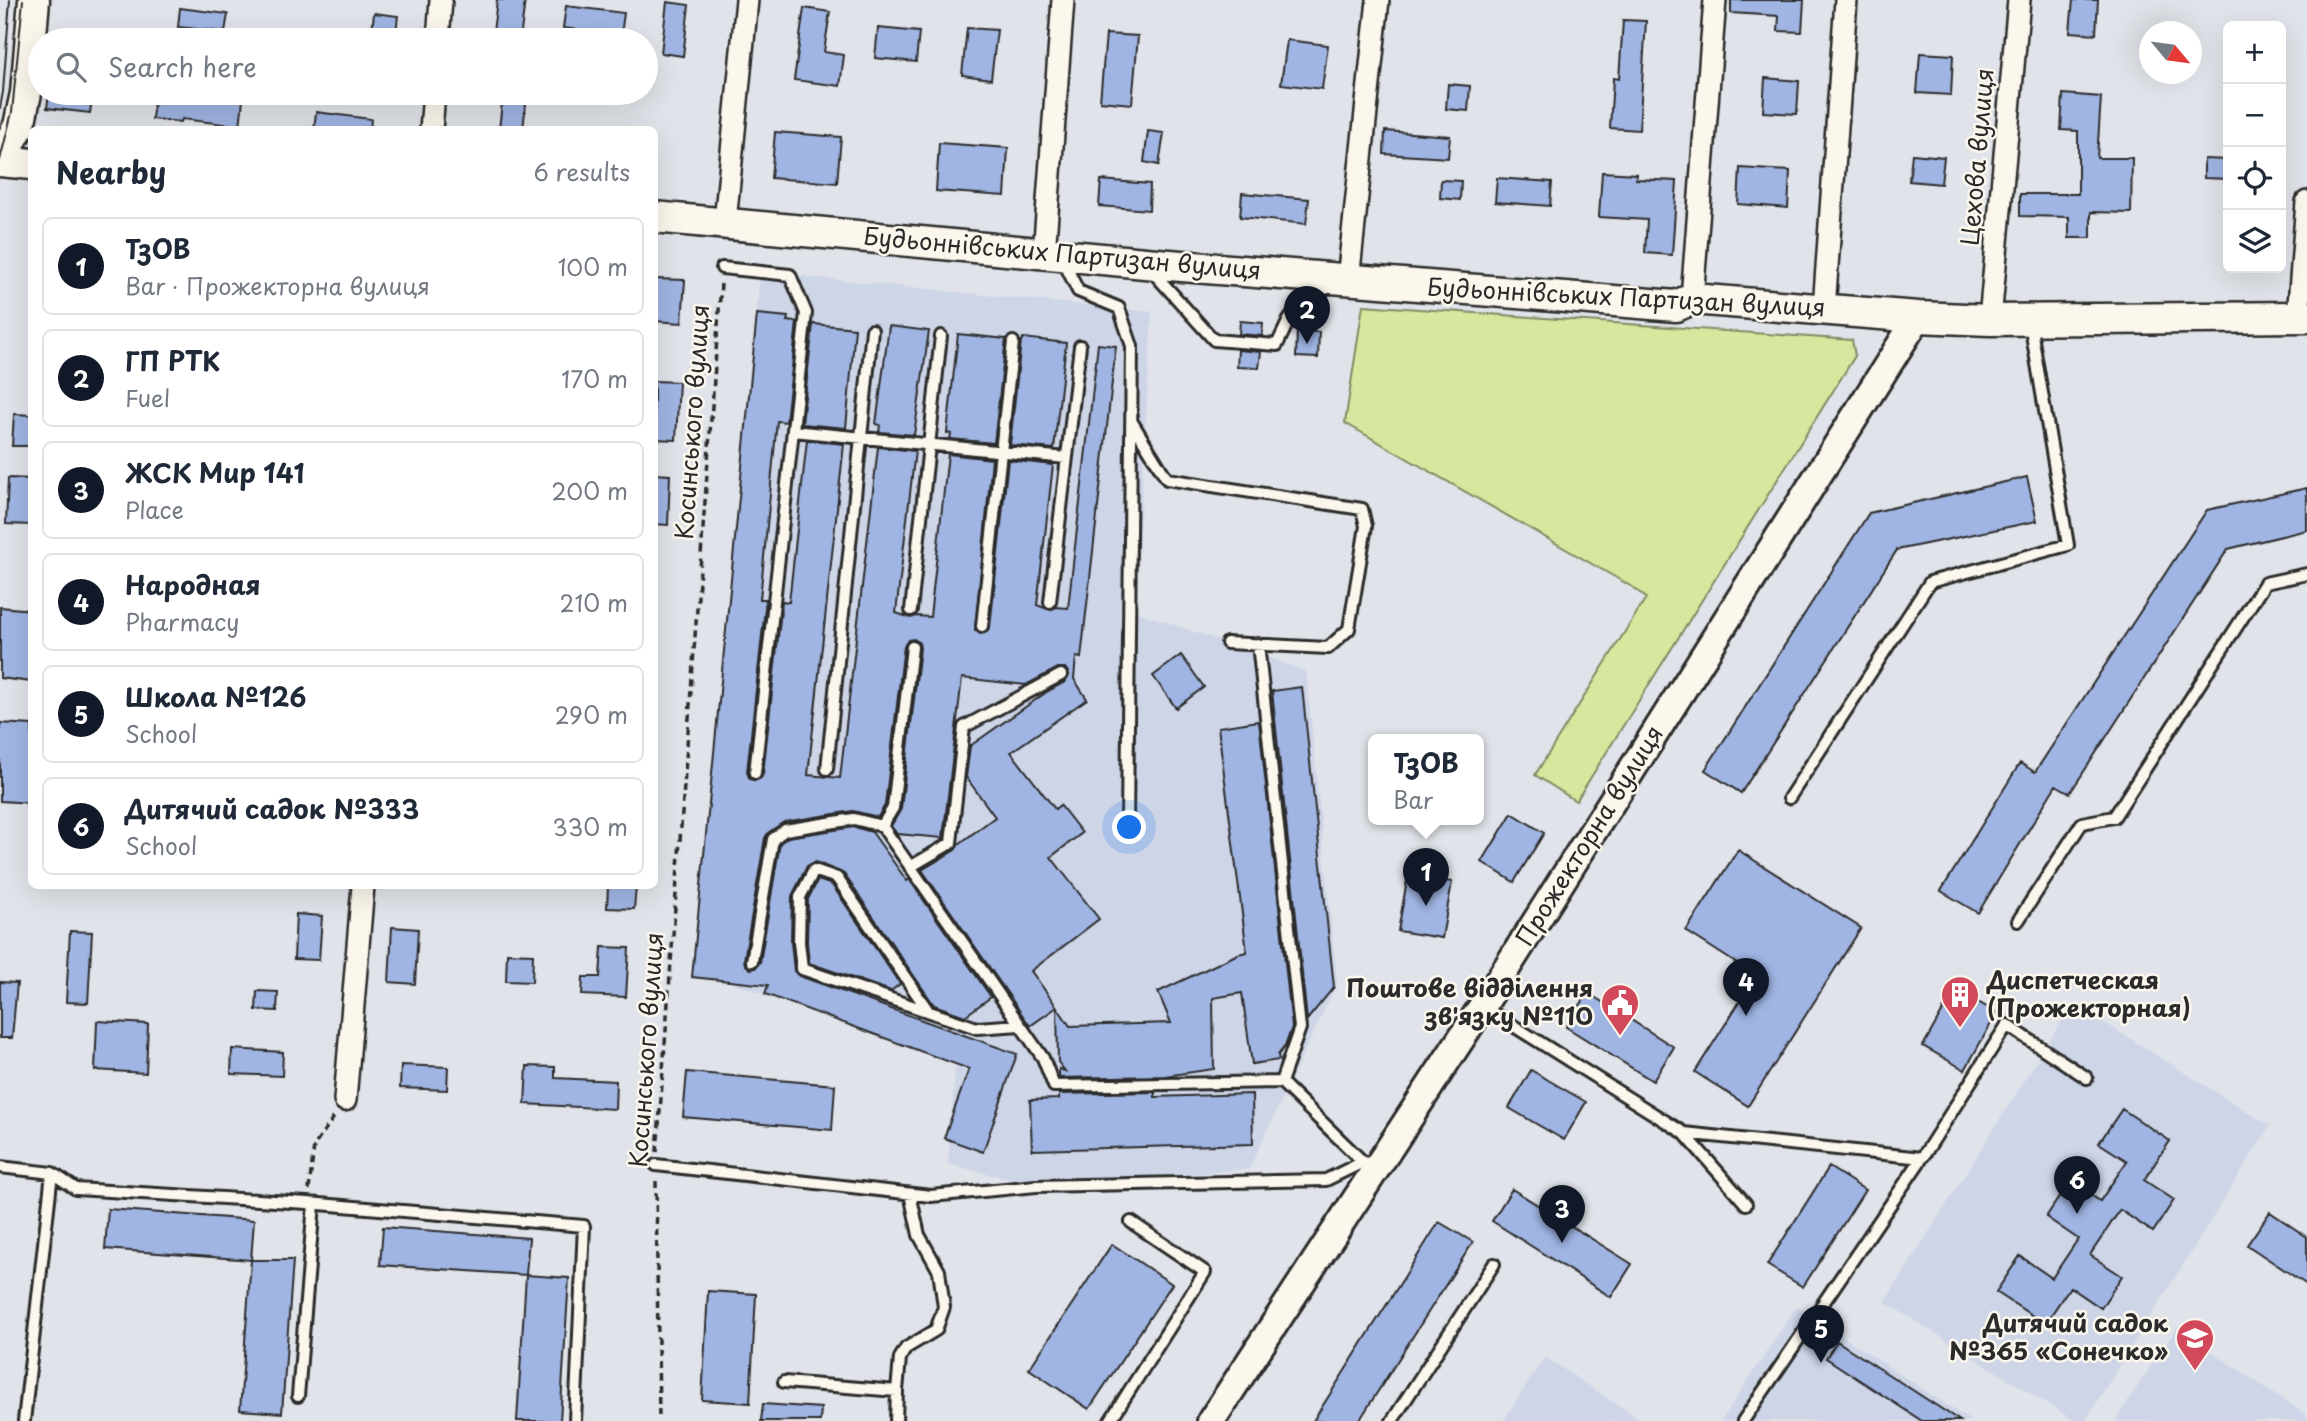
<!DOCTYPE html>
<meta charset="utf-8">
<style>
body{margin:0;font-family:"Playpen Sans",sans-serif;background:#f6f6f7;color:#1f2937}
.controls{position:absolute;right:21px;top:21px;display:grid;overflow:hidden;border-radius:10px;box-shadow:0 7px 28px #0002}
.controls button{width:63px;height:63px;display:grid;place-items:center;padding:0;border:0;border-bottom:2px solid #e0e1e3;background:#fff;color:#1f2937;font:35px sans-serif}
.compass{position:absolute;left:2139px;top:21px;width:63px;height:63px;border-radius:50%;background:#fff;box-shadow:0 7px 28px #0002;rotate:119deg}
.you{position:absolute;left:1130px;top:828px;width:24px;height:24px;margin:-18px;border:5px solid #fff;border-radius:50%;background:#1a73e8;box-shadow:0 0 0 10px #1a73e833}
.badge{display:grid;place-items:center;width:46px;height:46px;border-radius:50%;background:#111827;color:#fff;font-size:23px;font-weight:700}
.pin{position:absolute;translate:-50% -58px;filter:drop-shadow(0 2px 4px #0008)}
.pin::after{content:'';position:absolute;top:37px;width:24px;height:21px;background:inherit;clip-path:polygon(0 0,100% 0,50% 100%)}
.popup{position:absolute;left:1368px;top:734px;width:116px;height:91px;box-sizing:border-box;display:grid;place-content:center;border-radius:10px;background:#fff;filter:drop-shadow(0 2px 5px #0005);font-size:23px;white-space:nowrap;color:#747a83}
.popup b{font-size:26px;color:#1f2937}
.popup::after{content:'';position:absolute;left:50%;top:100%;margin-left:-14px;border:14px solid transparent;border-top-color:#fff}
.list{margin:0;padding:0;list-style:none}
h2{display:flex;justify-content:space-between;align-items:center;height:91px;margin:0;padding:0 28px;font-size:30px}
h2 small{font-size:23px;font-weight:400;color:#747a83}
.list li{display:grid;grid-template-columns:46px 1fr auto;gap:21px;align-items:center;box-sizing:border-box;height:98px;margin:0 14px 14px;padding:0 14px;border:2px solid #e0e1e3;border-radius:10px}
.list b{display:block;font-size:26px;white-space:nowrap}
.list p{margin:0;font-size:23px;white-space:nowrap;color:#747a83}
.list em{font-size:23px;font-style:normal;color:#747a83}
.icon{flex:none;width:38px;height:38px;fill:none;stroke:currentColor;stroke-width:2;stroke-linecap:round;stroke-linejoin:round}
.map{position:relative;flex:none;width:2307px;height:1421px;overflow:hidden}
.search{position:absolute;background:#fff;box-shadow:0 7px 28px #0002;left:28px;top:28px;width:630px;height:77px;display:flex;align-items:center;gap:18px;box-sizing:border-box;padding:0 24px;border-radius:38px;color:#747a83;font-size:26px}
.panel{position:absolute;background:#fff;box-shadow:0 7px 28px #0002;left:28px;top:126px;width:630px;height:763px;border-radius:10px}
.map>svg:first-child{display:block}
.built{fill:#cdd5e7}
.green{fill:#d5e89d;stroke:#808a64;stroke-width:2}
.building{fill:#a0b5e3;stroke:#2b2b2b;stroke-width:2}
.lines{fill:none;stroke-linecap:round;stroke-linejoin:round}
.service-casing{stroke:#2b2b2b;stroke-width:16}
.minor-casing{stroke:#2b2b2b;stroke-width:26}
.tertiary-casing{stroke:#2b2b2b;stroke-width:32}
.secondary-casing{stroke:#2b2b2b;stroke-width:35}
.path{stroke:#2b2b2b;stroke-width:3.5;stroke-dasharray:7 5;stroke-linecap:butt}
.service{stroke:#fbf7ec;stroke-width:10}
.minor{stroke:#fbf7ec;stroke-width:21}
.tertiary{stroke:#fbf7ec;stroke-width:26}
.secondary{stroke:#fbf7ec;stroke-width:30}
.tram{stroke:#2b2b2b;stroke-width:2}
.labels{text-anchor:middle;stroke-width:5;stroke-linejoin:round;paint-order:stroke}
.street-label{font-size:24px;fill:#2b2b2b;stroke:#fbf7ec}
.poi-label{font-size:24px;font-weight:bold;fill:#2b2b2b;stroke:#fbf7ec;text-anchor:end}
</style>
<div class="map">
<svg width="2307" height="1421" viewBox="0 0 2307 1421">
<rect width="100%" height="100%" fill="#e0e3e9"/>
<filter id="ink" filterUnits="userSpaceOnUse"><feTurbulence type="fractalNoise" baseFrequency=".0143" numOctaves="2"/><feDisplacementMap in="SourceGraphic" scale="14" xChannelSelector="R" yChannelSelector="G"/><feConvolveMatrix kernelMatrix="1 2 1 2 8 2 1 2 1" color-interpolation-filters="sRGB"/></filter>
<g filter="url(#ink)">
<path class="built" d="M760 272 1152 312 1135 611 1306 671 1337 983 1249 1169 1041 1187 948 1164 956 1059 704 973Z
M2073 1003 2270 1126 2085 1421H2075L1885 1302Z
M1797 1306 1971 1421H1721Z
M2176 1328 2307 1415V1421H2115Z
M1545 1357 1642 1421H1503Z"/>
<path class="green" d="M1363 305 1852 340 1855 356 1576 801 1535 775 1646 598 1634 588 1345 423Z"/>
<path class="building" d="M497 0H525L520 40H492Z
M1731 0H1804L1802 32 1778 31 1779 16 1731 13Z
M2073 0H2098L2096 34 2070 32Z
M667 2 689 5 683 56 661 53Z
M566 6 624 13 621 35 563 28Z
M180 8 228 14 225 32 178 27Z
M804 8 830 12 824 52 844 55 840 86 794 80Z
M374 13 398 16 395 40H371Z
M1623 20 1646 21 1639 130 1610 128 1613 78 1619 79Z
M878 28 919 32 916 62 875 58Z
M967 28 997 30 991 79 962 75Z
M1106 34 1138 36 1132 104 1100 101Z
M1287 40 1328 45 1322 89 1281 84Z
M1920 53 1953 55 1951 95 1917 93Z
M1765 78 1799 81 1797 114 1763 112Z
M1448 84 1470 86 1468 111 1446 109Z
M49 93H93L90 113 47 108Z
M155 93 243 100 240 126 182 119 181 122 152 119Z
M503 93H527L523 130H499Z
M2063 94 2101 97 2097 158H2132L2131 213 2091 212V238H2069V217L2020 216V194H2078V131L2061 130Z
M316 112 371 119 370 130H314Z
M1148 131 1164 133 1159 165 1144 162Z
M1385 131 1450 136 1448 158 1384 154Z
M775 132 841 137 837 183 771 178Z
M939 143 1008 148 1005 196 936 191Z
M1912 154 1944 157 1941 184 1909 181Z
M2204 159 2228 160V179L2204 178Z
M1740 168 1790 171 1788 208 1738 204Z
M1602 172 1637 174 1636 179 1677 181 1672 255 1645 253 1647 220 1599 217Z
M1497 178 1552 182 1550 206 1495 202Z
M1101 180 1150 184 1149 210 1099 206Z
M1441 180 1461 181 1460 200 1440 198Z
M1242 193 1309 199 1306 224 1240 217Z
M654 279 685 280 682 323 654 321Z
M757 314 788 317 787 321 797 322 786 422 777 421 760 599H766L747 772 750 779 755 781 761 778 763 774 782 601 789 602 807 440 844 444 808 775 840 778 878 447 915 451 896 613 911 618 916 616 930 617 948 454 992 459 975 630 980 634 985 633 990 627 1008 460 1053 465 1037 605 1050 610 1056 607 1068 608 1098 344 1116 346 1081 658 1076 657 1074 679 1087 699 1011 752 1055 809 1060 805 1082 833 1051 857 1099 919 1031 971 1057 1007 1030 1026 922 870 955 850 959 844 995 817 966 777 970 746 1048 691 1065 682 1069 676 1068 672 1065 668H1058L1026 685 962 678 943 838 897 834 891 826 901 809 920 648 919 643 914 639 908 640 904 646 885 805 878 817 853 811 784 822 768 833 765 838 744 960 745 964 750 969 755 968 760 962 780 843 788 837 854 827 872 832 907 881 909 879 991 997 965 1016 934 1005 844 874 816 862 807 866 792 896 791 942 794 971 799 976 1017 1054 983 1152 944 1138 969 1069 765 994 768 985 692 977Z
M1240 321 1263 323 1262 336 1239 334Z
M813 324 855 328 846 428 802 424Z
M889 326 929 331 914 435 879 432 880 425 876 424Z
M1297 331 1319 332 1318 358 1296 357Z
M958 334 1006 339 994 443 950 439 951 434 947 433Z
M1023 338 1066 343 1054 449 1010 445 1021 341H1023Z
M1238 350 1261 352 1259 368 1237 367Z
M654 381 679 382 676 440 654 439Z
M14 414 32 415V446H12Z
M654 474 670 475 668 525 654 524Z
M2027 477 2037 521 1897 550 1741 793 1705 770 1869 513Z
M8 478 32 479V525L6 524Z
M2307 488V530L2228 549 2070 793 2056 785 1978 913 1941 891 2020 763 2035 772 2207 510Z
M0 607 32 610V682L0 678Z
M1181 655 1204 687 1176 708 1153 676Z
M1302 687 1334 987 1307 1020 1272 691Z
M1259 721 1292 1027 1285 1046 1278 1055 1279 1060 1252 1064 1242 993 1213 998 1214 1069 1165 1076 1059 1078V1069L1065 1071 1058 1062 1057 1007 1070 1026 1171 1023 1158 992 1238 954 1247 952 1218 727Z
M0 723 32 725V803L0 801Z
M1512 813 1544 833 1514 882 1482 862Z
M1738 850 1861 928 1748 1106 1695 1072 1756 976 1686 931Z
M1408 875 1452 882 1442 938 1398 931Z
M818 880 832 885 900 984 891 991 809 963 807 942 808 899Z
M608 886H636L634 909 607 908Z
M296 914 322 916 319 960 294 959Z
M392 927 418 929 415 984 389 982Z
M70 931 92 932 88 1003 66 1002Z
M602 947 629 948 626 997 582 995 583 977H600Z
M507 953 533 954 532 982 506 981Z
M0 982 17 983 12 1038H0Z
M1955 989 1997 1013 1965 1070 1923 1046Z
M257 991 278 992 277 1011 256 1010Z
M1588 993 1674 1047 1653 1081 1566 1027Z
M97 1021 148 1024 146 1073 95 1070Z
M232 1049 283 1052 282 1076 231 1074Z
M401 1065 448 1067 447 1090 400 1088Z
M527 1066 555 1067V1078L616 1081 615 1109 525 1104Z
M1531 1070 1586 1102 1564 1140 1509 1108Z
M687 1072 835 1085 832 1130 683 1117Z
M1155 1092V1097L1252 1094 1253 1144 1032 1150 1030 1100 1059 1099V1094Z
M2122 1109 2170 1141 2144 1180 2174 1200 2153 1232 2120 1210 2090 1255 2122 1276 2101 1308 2070 1287 2045 1324 1996 1292 2020 1256 2052 1278 2078 1239 2046 1217 2070 1181 2100 1201 2127 1161 2099 1143Z
M1829 1167 1865 1190 1803 1287 1767 1265Z
M1512 1189 1632 1264 1611 1297 1492 1221Z
M108 1209 254 1220 251 1260 105 1249Z
M2270 1212 2307 1237V1285L2247 1245Z
M1439 1222 1473 1242 1359 1421H1313Z
M383 1227 529 1238 526 1275 380 1265Z
M1112 1244 1172 1284 1089 1409 1029 1369Z
M251 1260H293L282 1413 240 1410Z
M526 1275 569 1278 560 1421H517Z
M708 1291 756 1294 750 1403 702 1400Z
M1837 1341 1960 1421H1922L1826 1358Z
M763 1404 821 1408 820 1421H761Z"/>
<g class="lines">
<defs>
<path id="service" d="M1062 258 1078 291 1119 308 1132 346 1127 823
M722 268 790 275 806 313 755 773
M1151 270 1214 340 1277 345 1289 320 1307 296 1330 287
M1132 422 1167 479 1362 509 1366 526 1349 629 1328 648 1227 643
M793 431 1066 458
M1050 602 1080 346
M911 610 941 336
M982 626 1013 342
M1258 644 1300 1028 1281 1082 1363 1162 1368 1163
M827 769 872 330
M1789 798 1930 582 2068 545 2030 323
M882 826 893 808 912 647
M910 867 951 843 964 727 1061 675
M2018 921 2082 823 2114 817 2265 583 2307 574
M752 961 773 839 785 830 854 819 882 826 1043 1058 1054 1086 1281 1082
M1482 1006 1684 1133 1922 1158 1743 1421
M929 1012 837 878 814 870 800 897 799 942 802 969 977 1028 1020 1025
M1684 1133 1746 1204
M1922 1158 2007 1025 2087 1078
M656 1165 931 1196 1036 1186 1326 1180 1363 1162
M0 1167 52 1173 76 1189 307 1203 584 1226 575 1421
M784 1382 897 1391 896 1421
M897 1391 900 1358 906 1348 936 1330 944 1307 939 1271 919 1235 910 1194
M298 1396 314 1204
M24 1421 52 1173
M1110 1421 1205 1272 1131 1222
M1392 1421 1494 1264"/>
<path id="minor" d="M438 40 441 0
M431 130 434 93
M725 222 747 0
M1044 254 1063 0
M1348 280 1378 0
M1692 299 1715 0
M1824 309 1846 0
M2298 317 2307 202
M1990 320 2019 0
M345 1100 363 886"/>
<path id="tertiary" d="M1211 1421 1487 999 1918 317"/>
<path id="secondary" d="M0 161 19 126 26 93 34 0
M0 161 32 164
M654 217 1145 263 1676 306 1692 299 1918 317 1990 320 2307 317"/>
</defs>
<use href="#service" class="service-casing"/>
<use href="#minor" class="minor-casing"/>
<use href="#tertiary" class="tertiary-casing"/>
<use href="#secondary" class="secondary-casing"/>
<path class="path" d="M657 1152 721 284
M656 1181 659 1421
M309 1190 314 1146 334 1117"/>
<use href="#service" class="service"/>
<use href="#minor" class="minor"/>
<use href="#tertiary" class="tertiary"/>
<use href="#secondary" class="secondary"/>
<path class="tram" d="M0 108 3 92 10 0
M0 160 12 112 23 0"/>
</g>
</g>
<defs>
<symbol id="building-pin" viewBox="-11 -11 22 30"><path d="M0 17L-7.5 6A9.5 9.5 0 1 1 7.5 6Z" fill="#d1495b" stroke="#fbf7ec"/><path d="M-4-6H4V6H1V3H-1V6H-4ZM-2.5-4.3h1.7v1.8h-1.7ZM.8-4.3h1.7v1.8H.8ZM-2.5-1h1.7V.8h-1.7ZM.8-1h1.7V.8H.8Z" fill="#fff"/></symbol>
<symbol id="civic-pin" viewBox="-11 -11 22 30"><path d="M0 17L-7.5 6A9.5 9.5 0 1 1 7.5 6Z" fill="#d1495b" stroke="#fbf7ec"/><path d="M-.6-6.5H3V-4.5H.6V-3L4-1V1h2V6H-6V1h2V-1L-.6-3ZM-1.2 2.5V6h2.4V2.5Z" fill="#fff"/></symbol>
<symbol id="school-pin" viewBox="-11 -11 22 30"><path d="M0 17L-7.5 6A9.5 9.5 0 1 1 7.5 6Z" fill="#d1495b" stroke="#fbf7ec"/><path d="M0-5L7-2L0 1L-7-2ZM-4 1L0 2.5L4 1V4Q0 6-4 4Z" fill="#fff"/></symbol>
</defs>
<g fill-rule="evenodd">
<use href="#building-pin" x="1938" y="973" width="44" height="60"/>
<use href="#civic-pin" x="1598" y="981" width="44" height="60"/>
<use href="#school-pin" x="2173" y="1316" width="44" height="60"/>
</g>
<g class="labels">
<g class="street-label">
<text transform="translate(1978 157) rotate(-85)" y="8">Цехова вулиця</text>
<text transform="translate(1062 254) rotate(5)" y="8">Будьоннівських Партизан вулиця</text>
<text transform="translate(1626 298) rotate(3)" y="8">Будьоннівських Партизан вулиця</text>
<text transform="translate(693 422) rotate(-86)" y="8">Косинського вулиця</text>
<text transform="translate(1590 836) rotate(-58)" y="8">Прожекторна вулиця</text>
<text transform="translate(647 1050) rotate(-86)" y="8">Косинського вулиця</text>
</g>
<g class="poi-label">
<text x="1987" y="989" text-anchor="start">Диспетческая<tspan x="1987" dy="28">(Прожекторная)</tspan></text>
<text x="1593" y="997">Поштове відділення<tspan x="1593" dy="28">зв'язку №110</tspan></text>
<text x="2168" y="1332">Дитячий садок<tspan x="2168" dy="28">№365 «Сонечко»</tspan></text>
</g>
</g>
</svg>
<div class="controls">
<button>+</button>
<button>−</button>
<button><svg class="icon" aria-label="locate" viewBox="0 0 24 24"><circle cx="12" cy="12" r="6"/><path d="M12 2v4M12 18v4M2 12h4M18 12h4"/></svg></button>
<button><svg class="icon" aria-label="layers" viewBox="0 0 24 24"><path d="M12 4l9 5-9 5-9-5zM3 14l9 5 9-5"/></svg></button>
</div>
<svg class="compass" viewBox="-18 -18 36 36"><path d="M0-13l5 13h-10z" fill="#e53935"/><path d="M0 13l5-13h-10z" fill="#747a83"/></svg>
<div class="you"></div>
<div class="pin badge" style="left:1426px;top:906px">1</div>
<div class="popup"><b>ТзОВ</b>Bar</div>
<div class="pin badge" style="left:1307px;top:344px">2</div>
<div class="pin badge" style="left:1562px;top:1243px">3</div>
<div class="pin badge" style="left:1746px;top:1016px">4</div>
<div class="pin badge" style="left:1821px;top:1363px">5</div>
<div class="pin badge" style="left:2077px;top:1214px">6</div>
<div class="search"><svg class="icon" aria-label="search" viewBox="0 0 24 24"><circle cx="10" cy="10" r="6"/><path d="M15 15l6 6"/></svg>Search here</div>
<section class="panel">
<h2>Nearby<small>6 results</small></h2>
<ul class="list">
<li><span class="badge">1</span><div><b>ТзОВ</b><p>Bar · Прожекторна вулиця</p></div><em>100 m</em></li>
<li><span class="badge">2</span><div><b>ГП РТК</b><p>Fuel</p></div><em>170 m</em></li>
<li><span class="badge">3</span><div><b>ЖСК Мир 141</b><p>Place</p></div><em>200 m</em></li>
<li><span class="badge">4</span><div><b>Народная</b><p>Pharmacy</p></div><em>210 m</em></li>
<li><span class="badge">5</span><div><b>Школа №126</b><p>School</p></div><em>290 m</em></li>
<li><span class="badge">6</span><div><b>Дитячий садок №333</b><p>School</p></div><em>330 m</em></li>
</ul>
</section>
</div>
